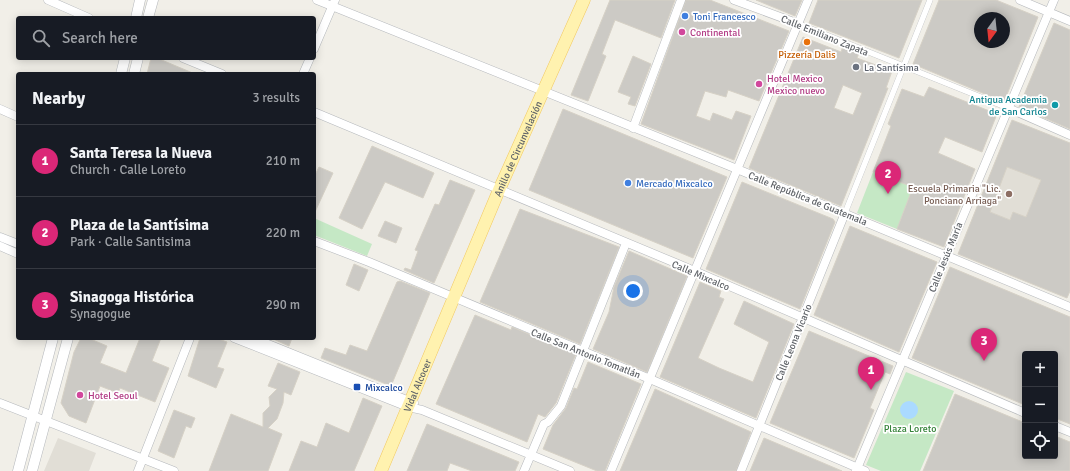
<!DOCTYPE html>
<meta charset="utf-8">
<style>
body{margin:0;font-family:Signika,sans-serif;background:#242831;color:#f1f3f6}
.controls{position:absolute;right:12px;bottom:12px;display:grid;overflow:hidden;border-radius:4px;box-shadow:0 2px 10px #0003}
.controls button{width:36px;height:36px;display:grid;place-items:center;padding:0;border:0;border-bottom:1px solid #363941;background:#171b24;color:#f1f3f6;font:20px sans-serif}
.compass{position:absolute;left:974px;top:12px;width:36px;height:36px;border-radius:50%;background:#171b24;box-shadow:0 2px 10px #0003;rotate:195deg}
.you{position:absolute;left:633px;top:291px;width:14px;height:14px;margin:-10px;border:3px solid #fff;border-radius:50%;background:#1a73e8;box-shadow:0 0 0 6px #1a73e833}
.badge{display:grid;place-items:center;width:26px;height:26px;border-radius:50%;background:#db2777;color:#fff;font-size:13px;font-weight:700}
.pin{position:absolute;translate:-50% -33px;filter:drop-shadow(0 1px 2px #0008)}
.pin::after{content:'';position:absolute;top:21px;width:14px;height:12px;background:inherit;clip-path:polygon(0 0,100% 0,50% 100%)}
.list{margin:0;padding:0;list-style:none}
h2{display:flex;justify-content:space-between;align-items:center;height:52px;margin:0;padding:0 16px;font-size:17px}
h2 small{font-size:13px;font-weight:400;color:#9ea1a6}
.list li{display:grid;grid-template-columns:26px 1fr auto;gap:12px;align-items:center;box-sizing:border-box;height:72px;padding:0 16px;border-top:1px solid #363941}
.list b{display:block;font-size:15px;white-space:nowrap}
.list p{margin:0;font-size:13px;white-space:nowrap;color:#9ea1a6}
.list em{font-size:13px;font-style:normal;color:#9ea1a6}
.icon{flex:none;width:22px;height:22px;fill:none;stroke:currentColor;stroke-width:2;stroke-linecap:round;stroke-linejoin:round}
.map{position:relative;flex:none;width:1070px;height:471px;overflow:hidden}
.search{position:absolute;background:#171b24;box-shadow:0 2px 10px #0003;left:16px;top:16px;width:300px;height:44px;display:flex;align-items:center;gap:10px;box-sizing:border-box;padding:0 14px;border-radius:4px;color:#9ea1a6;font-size:15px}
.panel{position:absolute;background:#171b24;box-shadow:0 2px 10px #0003;left:16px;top:72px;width:300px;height:268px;border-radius:4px}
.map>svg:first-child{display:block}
.education{fill:#e1ded6}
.green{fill:#c5e8c5}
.water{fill:#aadaff}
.building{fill:#cccac5;stroke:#d6d1c6;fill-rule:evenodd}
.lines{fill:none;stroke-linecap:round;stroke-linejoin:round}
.pedestrian-casing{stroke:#b5b8bc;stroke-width:6}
.minor-casing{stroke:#b5b8bc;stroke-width:9}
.tertiary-casing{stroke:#b5b8bc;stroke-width:11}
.primary-casing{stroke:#f2c960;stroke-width:13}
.pedestrian{stroke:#fff;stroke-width:5.5}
.minor{stroke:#fff;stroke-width:8}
.tertiary{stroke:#fff;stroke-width:10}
.primary{stroke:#fff2af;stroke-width:12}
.shop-dot{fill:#3f7fe0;stroke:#fff;stroke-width:1.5}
.hotel-dot{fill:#d1479c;stroke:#fff;stroke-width:1.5}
.food-dot{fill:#e8710a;stroke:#fff;stroke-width:1.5}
.worship-dot{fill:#6b7280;stroke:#fff;stroke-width:1.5}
.culture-dot{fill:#0f9aa8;stroke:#fff;stroke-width:1.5}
.education-dot{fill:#8d6e63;stroke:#fff;stroke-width:1.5}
.transit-dot{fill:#1a4fb4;stroke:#fff;stroke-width:1.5}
.labels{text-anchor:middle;stroke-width:3.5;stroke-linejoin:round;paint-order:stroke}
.shop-label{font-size:10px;fill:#366cbe;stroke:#fff;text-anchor:start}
.hotel-label{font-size:10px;fill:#b23c85;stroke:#fff;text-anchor:start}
.street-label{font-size:10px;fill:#5f6368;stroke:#fff}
.food-label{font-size:10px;fill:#c56008;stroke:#fff}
.worship-label{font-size:10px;fill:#5b616d;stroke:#fff;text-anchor:start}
.culture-label{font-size:10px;fill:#0d838f;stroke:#fff;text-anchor:end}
.education-label{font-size:10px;fill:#785e54;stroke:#fff;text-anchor:end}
.transit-label{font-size:10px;fill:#164399;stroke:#fff;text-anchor:start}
.park-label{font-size:10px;fill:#348238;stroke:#fff}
</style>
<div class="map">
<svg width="1070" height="471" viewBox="0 0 1070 471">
<rect width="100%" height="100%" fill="#f1efe8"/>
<path class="education" d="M995 162 1041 180 1026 217 1010 220 977 207Z
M58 438 96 453 89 471H44Z"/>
<path class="green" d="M873 172 913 187 897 229 857 213Z
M314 218 372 244 367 256 314 235Z
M906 372 954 391 920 471H881L866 465Z"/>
<path class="water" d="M900 410a9 9 0 1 1 18 0a9 9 0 1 1-18 0Z"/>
<path class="building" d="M610 0H675L661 38 615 20 602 54 606 56 588 101 571 95Z
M686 0H710L789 31 759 101 728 90 726 97 705 91 696 116 710 121 713 113 732 120 736 111 751 116 734 160 641 124Z
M756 0H802L795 16Z
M818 0H922L899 58 809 23Z
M939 0H996L1038 17 1004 102 913 64ZM980 18H1004V42H980Z
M1054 23 1070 30V129L1019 107Z
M803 37 841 52 843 46 859 53 857 58 892 71 886 88H888L841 206 749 168ZM843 85 862 93 853 115 834 108Z
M633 56 651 64 635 106 628 104 631 97 618 92Z
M151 58H157L195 74H147Z
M929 87 997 114 982 152 945 137 938 153 975 169 944 247 897 229 913 187 873 172 891 126 888 124 902 89 924 97Z
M563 109 727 177 693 258 529 190Z
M1012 120 1070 143V291L1067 298 958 254ZM1007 167 1041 180 1026 217 1013 212 1010 220 990 212Z
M372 146 434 173 423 198 385 182 362 229 339 218Z
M319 167 333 173 314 214V177Z
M450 180 475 190 434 283 404 270 405 268 411 270 418 251 415 250 435 204 439 205Z
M742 182 833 219 835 222 800 309 706 269Z
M520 209 619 247 580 344 480 302Z
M385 221 402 228 396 243 378 236Z
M850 226 937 262 899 352 814 315Z
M629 251 687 276 647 372 593 349 609 312 614 287Z
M354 264 368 270 359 291 346 285Z
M950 267 1070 317V424L1055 418V354H1025V405L912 358Z
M400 281 430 293 391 386 321 358 325 348 346 355 350 345 367 351 397 282Z
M700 282 721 291 719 297 724 299 698 358 719 368 753 382 769 342 734 324 744 301 794 324 756 418 660 377Z
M475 315 511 330 512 327 576 354 556 403 545 417 538 414 527 442 436 404Z
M809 331 893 366 890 374 885 372 870 408 874 410 854 458 770 423Z
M81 338H88L107 346 100 363 126 373 140 338H161L152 361 169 368 155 402 120 388 118 393 100 386 86 423 69 416 61 403 74 352Z
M200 338H216L227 342 217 367 224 369 216 388 188 376Z
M271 338H292L289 346Z
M588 362 641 384 605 471H597L543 449 553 425 566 408 574 388 577 389Z
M278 363 300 372 291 395 284 392 283 403 277 419 268 428 282 434 268 471H209L231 414 263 427V413L270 406 269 397 277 389 268 386Z
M655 389 751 432 736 471H620Z
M955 394 1025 423V456H1055V436L1070 442V471H923Z
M363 398 382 406 354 471H289L301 441 317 447 326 423 349 433Z
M174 410 195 418 191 428 186 426 174 458 158 451Z
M427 424 519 462 515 471H472L450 463 447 471H407Z
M764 438 802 454 842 471H750Z"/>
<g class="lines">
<defs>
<path id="pedestrian" d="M799 24 1008 108
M845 213 930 0"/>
<path id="minor" d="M48 0 89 18
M317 0 737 169 1070 307
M734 0 799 24
M1020 0 1070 21
M314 49 335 0
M183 58 222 74
M303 74 310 58
M1008 108 1070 135
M0 109 18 117
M314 112 678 264 1025 413
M633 128 681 0
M0 237 18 244
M314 241 369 262 650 379 865 471
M0 246 18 254
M234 338 408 407 422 410 570 471
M253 338 414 403
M0 403 174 471
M1055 426 1070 432
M138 471 190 338
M524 471 544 424 548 422 561 406 626 243
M611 471 808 0
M741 471 845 213
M856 471 1054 0"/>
<path id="tertiary" d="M136 18 140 0
M148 18 153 0
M121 74 125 58
M134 74 138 58
M18 471 53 338
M32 471 68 338"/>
<g id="primary">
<path id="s1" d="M381 471 499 190 584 0"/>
</g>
</defs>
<use href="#pedestrian" class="pedestrian-casing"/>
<use href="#minor" class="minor-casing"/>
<use href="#tertiary" class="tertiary-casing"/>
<use href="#primary" class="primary-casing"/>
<use href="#pedestrian" class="pedestrian"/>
<use href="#minor" class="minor"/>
<use href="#tertiary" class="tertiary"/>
<use href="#primary" class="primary"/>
</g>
<g class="shop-dot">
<circle cx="685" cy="16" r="4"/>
<circle cx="628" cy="183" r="4"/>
</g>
<g class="hotel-dot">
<circle cx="682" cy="32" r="4"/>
<circle cx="759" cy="84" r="4"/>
<circle cx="80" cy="395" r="4"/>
</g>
<circle class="food-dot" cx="807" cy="42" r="4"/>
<circle class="worship-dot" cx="856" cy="67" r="4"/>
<circle class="culture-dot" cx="1055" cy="105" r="4"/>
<circle class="education-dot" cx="1009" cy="194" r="4"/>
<rect class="transit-dot" x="353" y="383" width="8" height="8" rx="2"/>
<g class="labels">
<g class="shop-label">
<text x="693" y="20">Toni Francesco</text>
<text x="636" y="187">Mercado Mixcalco</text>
</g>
<g class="hotel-label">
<text x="690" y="36">Continental</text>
<text x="767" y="82">Hotel Mexico<tspan x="767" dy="12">Mexico nuevo</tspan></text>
<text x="88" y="399">Hotel Seoul</text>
</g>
<g class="street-label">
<text transform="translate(825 35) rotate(22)" y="4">Calle Emiliano Zapata</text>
<text dy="4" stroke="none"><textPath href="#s1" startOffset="350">Anillo de Circunvalación</textPath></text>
<text transform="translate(808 198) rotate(22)" y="4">Calle República de Guatemala</text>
<text transform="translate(945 257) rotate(-68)" y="4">Calle Jesús María</text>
<text transform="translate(701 275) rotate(23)" y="4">Calle Mixcalco</text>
<text transform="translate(793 342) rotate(-68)" y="4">Calle Leona Vicario</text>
<text transform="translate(586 353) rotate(22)" y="4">Calle San Antonio Tomatlán</text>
<text dy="4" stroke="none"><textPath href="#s1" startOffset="93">Vidal Alcocer</textPath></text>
</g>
<g class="food-label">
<text x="807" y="58">Pizzería Dalis</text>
</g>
<g class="worship-label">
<text x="864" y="71">La Santísima</text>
</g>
<g class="culture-label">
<text x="1047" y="103">Antigua Academia<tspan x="1047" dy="12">de San Carlos</tspan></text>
</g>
<g class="education-label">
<text x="1001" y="192">Escuela Primaria "Lic.<tspan x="1001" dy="12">Ponciano Arriaga"</tspan></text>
</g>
<g class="transit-label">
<text x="365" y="391">Mixcalco</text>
</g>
<g class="park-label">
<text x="910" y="432">Plaza Loreto</text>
</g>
</g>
</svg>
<div class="controls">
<button>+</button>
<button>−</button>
<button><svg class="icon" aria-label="locate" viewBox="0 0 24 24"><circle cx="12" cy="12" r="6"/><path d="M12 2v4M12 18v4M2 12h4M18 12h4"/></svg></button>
</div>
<svg class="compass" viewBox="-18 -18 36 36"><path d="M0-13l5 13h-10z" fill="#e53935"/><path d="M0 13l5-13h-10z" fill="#9ea1a6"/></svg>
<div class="you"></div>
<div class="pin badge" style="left:871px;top:390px">1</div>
<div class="pin badge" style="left:888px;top:194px">2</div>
<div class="pin badge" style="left:984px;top:361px">3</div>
<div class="search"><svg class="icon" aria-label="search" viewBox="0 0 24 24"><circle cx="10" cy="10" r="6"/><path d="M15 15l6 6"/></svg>Search here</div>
<section class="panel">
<h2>Nearby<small>3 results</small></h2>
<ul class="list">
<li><span class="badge">1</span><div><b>Santa Teresa la Nueva</b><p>Church · Calle Loreto</p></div><em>210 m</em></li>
<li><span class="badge">2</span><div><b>Plaza de la Santísima</b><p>Park · Calle Santisima</p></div><em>220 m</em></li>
<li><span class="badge">3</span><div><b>Sinagoga Histórica</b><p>Synagogue</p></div><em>290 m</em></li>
</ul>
</section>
</div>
